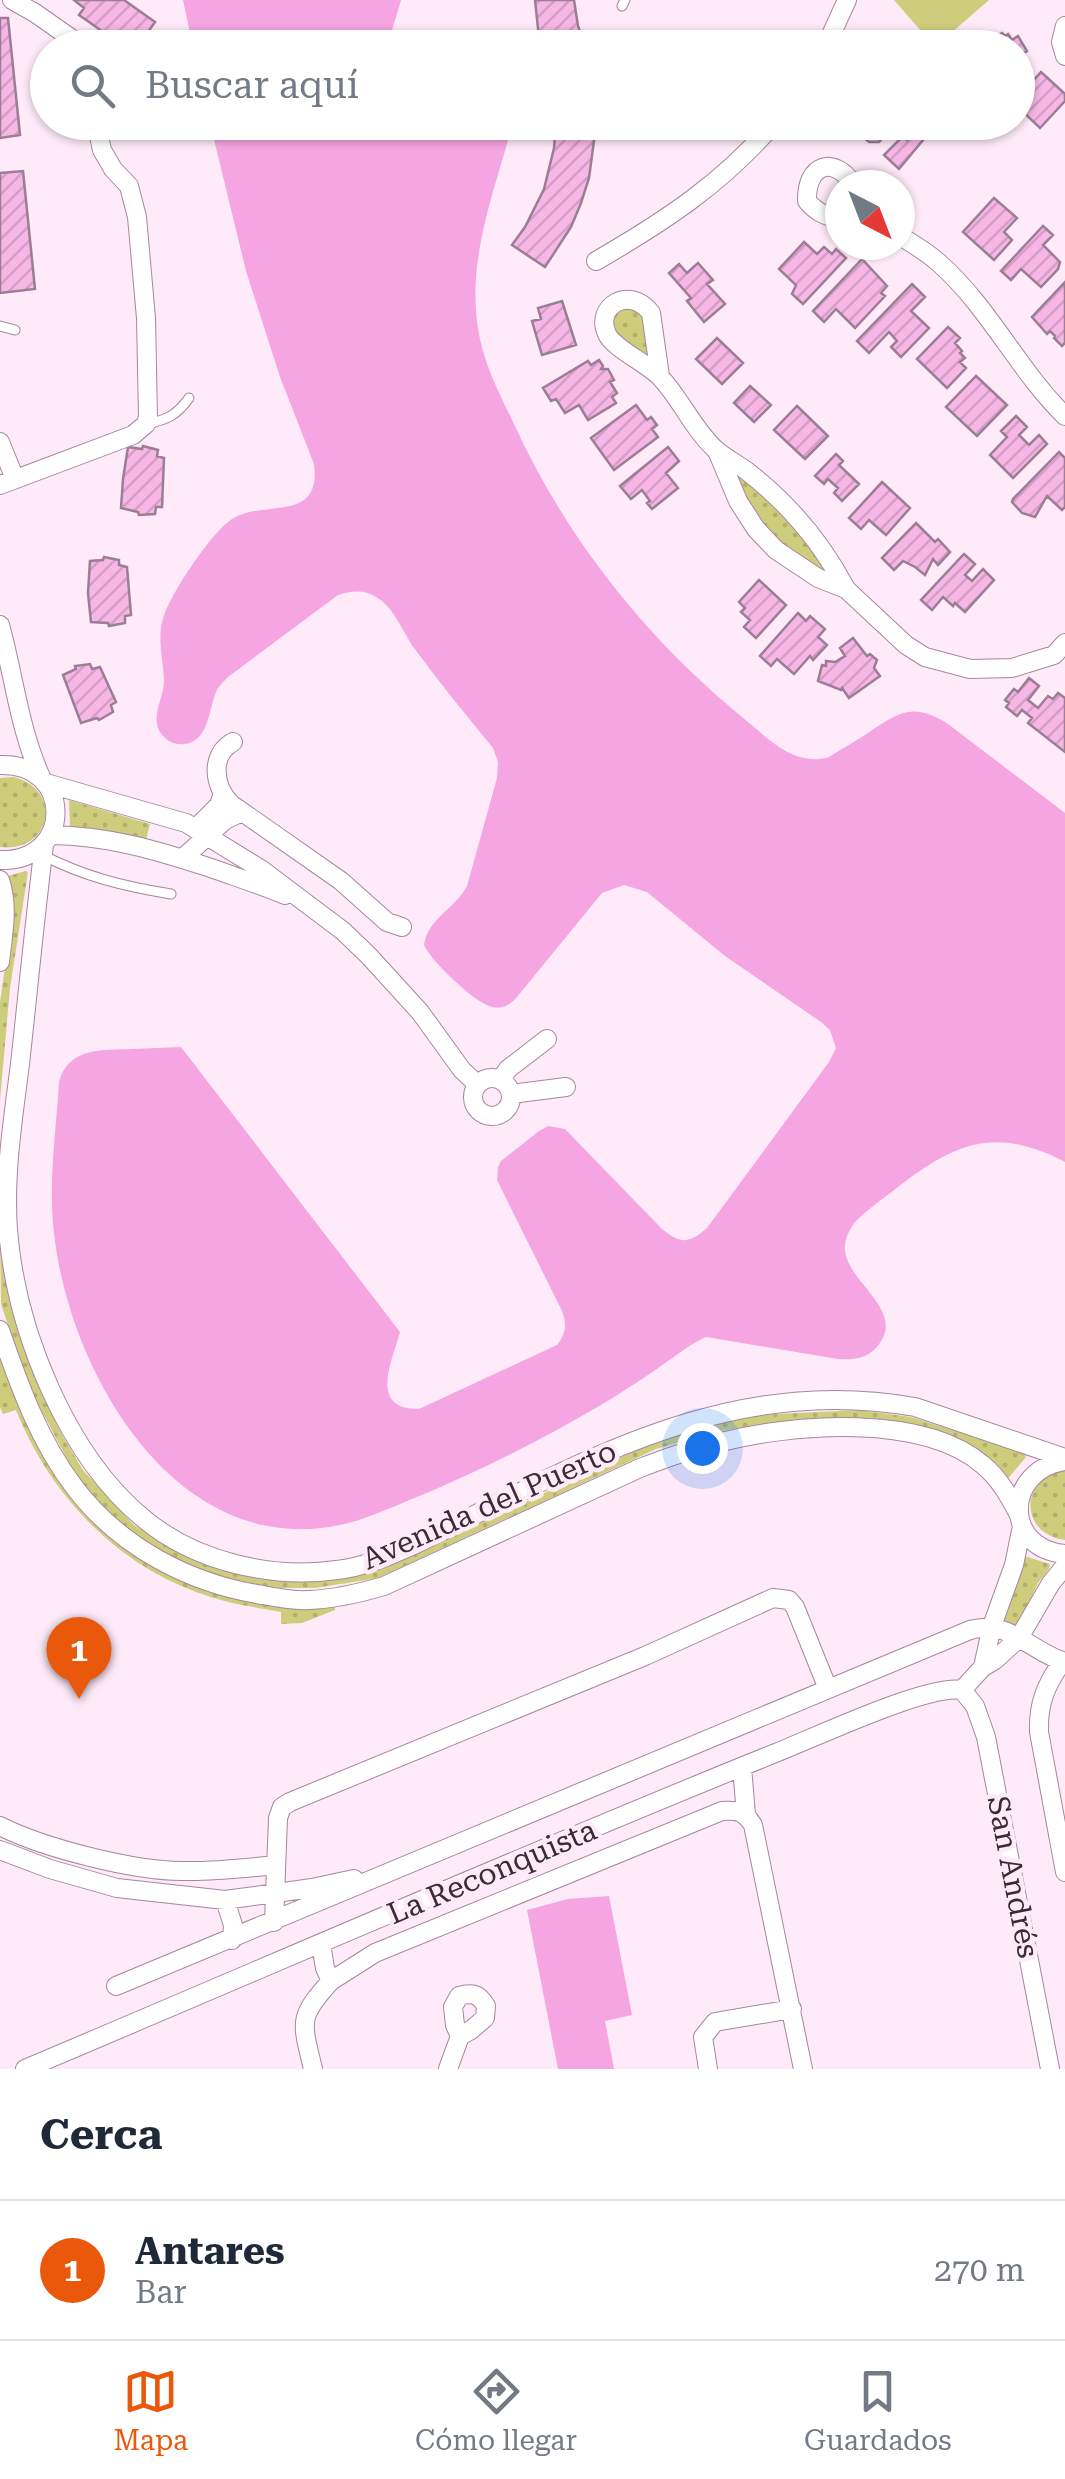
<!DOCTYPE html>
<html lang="es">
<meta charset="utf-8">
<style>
body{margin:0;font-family:"Roboto Serif",serif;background:#f2f2f3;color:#1f2937}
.compass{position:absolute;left:825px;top:170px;width:90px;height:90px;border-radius:50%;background:#fff;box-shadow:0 2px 8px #0004;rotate:138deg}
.you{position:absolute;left:702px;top:1448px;width:35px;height:35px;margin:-25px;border:8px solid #fff;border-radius:50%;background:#1a73e8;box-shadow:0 0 0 15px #1a73e833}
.badge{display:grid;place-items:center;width:65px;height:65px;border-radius:50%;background:#ea580c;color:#fff;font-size:32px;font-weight:700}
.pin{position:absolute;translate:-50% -82px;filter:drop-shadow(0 2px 5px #0008)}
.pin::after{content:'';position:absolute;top:52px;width:35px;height:30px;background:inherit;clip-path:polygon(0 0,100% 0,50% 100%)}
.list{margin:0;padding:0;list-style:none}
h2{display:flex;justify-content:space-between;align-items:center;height:130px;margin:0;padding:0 40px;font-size:42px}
h2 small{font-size:32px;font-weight:400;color:#747a83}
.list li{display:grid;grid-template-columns:65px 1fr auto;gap:30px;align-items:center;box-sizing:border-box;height:140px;padding:0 40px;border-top:2px solid #e0e1e3}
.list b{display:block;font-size:38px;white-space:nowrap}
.list p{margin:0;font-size:32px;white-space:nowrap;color:#747a83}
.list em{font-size:32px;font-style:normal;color:#747a83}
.icon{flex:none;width:55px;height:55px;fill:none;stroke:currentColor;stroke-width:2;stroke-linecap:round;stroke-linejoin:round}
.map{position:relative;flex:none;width:1065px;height:2069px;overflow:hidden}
.search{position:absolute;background:#fff;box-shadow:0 2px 8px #0004;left:30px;right:30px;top:30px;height:110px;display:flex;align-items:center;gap:25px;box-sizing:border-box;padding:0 35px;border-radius:55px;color:#747a83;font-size:38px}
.sheet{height:270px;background:#fff}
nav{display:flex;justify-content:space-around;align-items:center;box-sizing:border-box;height:140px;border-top:2px solid #e0e1e3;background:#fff;font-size:28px;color:#747a83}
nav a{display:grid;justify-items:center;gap:5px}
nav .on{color:#ea580c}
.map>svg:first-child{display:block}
.grass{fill:url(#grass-dots)}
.garden{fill:#cecd7c}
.water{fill:#f5a6e2}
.building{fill:url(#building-hatch);stroke:#9c7e94;stroke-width:2.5}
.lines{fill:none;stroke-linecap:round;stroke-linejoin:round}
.service-casing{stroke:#a6879d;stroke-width:11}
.minor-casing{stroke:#a6879d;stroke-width:20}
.service{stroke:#fff;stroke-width:9}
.minor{stroke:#fff;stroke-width:18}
.labels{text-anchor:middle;stroke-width:9;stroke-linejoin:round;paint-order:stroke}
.street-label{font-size:30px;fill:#382c35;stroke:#feeaf8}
</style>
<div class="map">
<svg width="1065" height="2069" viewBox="0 0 1065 2069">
<defs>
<pattern id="grass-dots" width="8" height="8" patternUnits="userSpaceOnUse" patternTransform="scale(2.5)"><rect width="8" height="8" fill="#cecd7c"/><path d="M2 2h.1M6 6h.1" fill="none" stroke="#b2b06c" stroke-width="1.8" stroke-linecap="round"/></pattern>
<pattern id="building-hatch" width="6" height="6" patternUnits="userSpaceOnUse" patternTransform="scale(2.5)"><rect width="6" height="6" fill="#f7b7e6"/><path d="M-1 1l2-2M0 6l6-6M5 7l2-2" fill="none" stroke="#d49ec6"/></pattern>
</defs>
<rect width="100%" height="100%" fill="#feeaf8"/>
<path class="grass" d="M625 303 643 312 652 355 645 359 612 335 609 327 614 309Z
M735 477C769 485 808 541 827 569L824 572 809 565 761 527Z
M13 777C64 789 52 853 0 847V778Z
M69 800 150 824 146 840 113 832 70 827Z
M25 871 28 872 10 988 0 1100V1002L11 926 5 877Z
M0 1234 9 1300 36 1381 62 1435 83 1470 134 1525 194 1560 240 1575 273 1580H314L417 1552 652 1443 706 1426 757 1415 859 1410 911 1417 1025 1453 1026 1457 1007 1480 973 1449 818 1420 761 1424 710 1433 656 1449 378 1578 315 1588H272L241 1583 192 1567 153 1548 130 1532 102 1506 76 1476 28 1385 1 1304Z
M0 1356 23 1417 51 1466 138 1557 174 1577 207 1592 237 1599 271 1605H335V1610L302 1623 281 1624V1612C255 1607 229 1604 205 1595 117 1566 50 1495 16 1410L3 1414 0 1407Z
M1065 1471V1540C1019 1534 1019 1477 1065 1471Z
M1021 1555 1050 1564 1049 1569 1038 1583 1020 1622 1016 1626 1002 1623Z"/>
<path class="garden" d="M894 0H989L935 47Z"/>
<path class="water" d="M183 0H401L390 37 424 47H193Z
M210 123H500L509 137C490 204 465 269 480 339 486 368 501 397 514 424 567 539 644 636 742 717 768 738 791 765 827 758 841 750 855 741 868 733 899 712 913 702 948 724L1065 813V1162C996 1126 956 1142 898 1187 884 1198 868 1209 855 1222 849 1230 844 1240 845 1251 849 1285 910 1312 875 1349 865 1359 852 1360 838 1359L706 1337C692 1343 680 1353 668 1361 650 1374 630 1387 611 1399 553 1434 492 1465 429 1492 406 1501 383 1512 359 1520 185 1574 70 1379 54 1233 48 1184 56 1132 59 1082 68 1047 103 1050 132 1049 148 1048 165 1048 181 1047L400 1332C392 1362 368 1409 419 1409L557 1345C566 1334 567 1324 562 1311L497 1180 498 1167 501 1161 539 1131 548 1126 565 1129 662 1229C680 1244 689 1244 707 1228L829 1062 836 1048 830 1030 821 1022 725 956 647 892 624 885 602 893 517 997C509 1006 501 1010 489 1006 472 1000 431 961 424 945 428 918 455 909 467 886L497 778 498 762 493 748C466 715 439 682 414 648 403 632 393 606 376 597 364 589 351 591 338 595L228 677C225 680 221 684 218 688 208 706 211 740 185 744 177 745 170 743 164 737 147 720 165 698 164 679 163 660 157 637 163 619 170 594 211 533 232 519 263 499 322 524 314 464L280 377 246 271Z
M609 1896 632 2015 605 2021 614 2069H558L527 1910 568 1899Z"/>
<path class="building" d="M74 0H124L155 22 140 43 133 38 126 48 79 15 84 8Z
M535 0H574L578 26 586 48H544L539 38Z
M0 18H8L20 135 0 138Z
M1002 33 1005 36 1008 34 1012 40 1018 36 1027 51 1021 55 1023 58 1018 62V48L968 46 979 39 983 45Z
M1041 72 1065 94V101L1040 128 1018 107V98Z
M556 122H596V126L589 178 581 203 571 227 545 267 512 245 525 227 544 189 554 148Z
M898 122 879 142H869L861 135 862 132 833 123Z
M915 132 923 140 899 169 884 155 903 136 907 140Z
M23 171 35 289 0 293V173Z
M994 198 1017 218 1004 232 1012 240 994 260 963 232Z
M1043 226 1053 235 1043 245 1060 262 1058 269 1041 287 1021 269 1011 280 1001 271Z
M804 242 817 254 824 247 832 254 836 249 846 258 803 304 792 294 796 285 779 269Z
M862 259 887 286 881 293 885 296 855 328 836 309 824 322 813 311Z
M698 263 713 280 707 284 725 304 704 322 687 301 691 298 669 273 679 264 687 273Z
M1065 282V343L1062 346 1054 338 1055 336 1050 331 1047 334 1032 317Z
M912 284 925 297 911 311 929 328 901 357 891 347 897 341 889 332 869 353 857 341Z
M562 301 576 345 542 355 532 321 541 319 538 308Z
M948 327 960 338 955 343 962 351 960 353 965 358 960 362 966 368 947 388 917 359Z
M717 338 743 363 722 384 696 359Z
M599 360 603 366 601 369H608L614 380 610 382 617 393 612 397 616 403 588 420 579 405 565 413 556 399 551 401 543 388 588 361 591 365Z
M976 376 1007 405 977 436 946 407Z
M750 386 771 405 754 422 734 403Z
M636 405 647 420 651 417 657 425 652 429 658 437 614 470 591 438Z
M797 406 828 436 805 459 774 430Z
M1016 416 1027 427 1019 435 1029 445 1039 435 1047 444 1013 478 990 455 1007 437 1001 431Z
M143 446 158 450 157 456 164 458 162 507H156L155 514 139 515 138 512 121 508 123 479 128 447 142 449Z
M668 447 679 461 666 473 678 488 652 509 647 503 650 501 642 490 631 499 620 486Z
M1059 452 1065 458V507L1062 510 1047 496 1035 517 1022 513 1012 502 1013 499Z
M836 454 843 461 839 465 859 484 842 501 834 493 838 488 828 479 824 484 815 476Z
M882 482 910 508 886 535 869 520 861 529 849 518Z
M916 523 935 542 938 539 950 552 938 565 933 559 925 575 915 567 903 561 894 570 882 558Z
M964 554 975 564 965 575 972 581 983 569 994 580 965 612 955 603 953 606 943 597 932 610 921 600Z
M104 557 119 560V565L127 567 131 615 125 616V623L109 626 108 623 91 622 88 593 90 561 103 560Z
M759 580 786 605 756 638 744 627 750 620 741 612 745 608 739 602Z
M798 613 806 621 810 616 825 629 818 637 827 645 813 660 810 656 794 674 777 659 771 666 760 656Z
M853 638 867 656 870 654 877 660 874 668 880 676 849 698 842 688 841 690 818 681 822 665 826 666V661L835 662 845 656 840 648Z
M90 664 92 669 100 667 116 702 111 705 113 712 99 720 97 718 81 723 63 675 76 669 75 666Z
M1029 678 1039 686 1028 700 1038 708 1048 696 1053 699 1058 693 1065 698V752L1028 723 1032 718 1022 710 1017 716 1006 707 1009 703 1005 700 1014 689 1018 692Z"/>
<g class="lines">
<defs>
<path id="service" d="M622 6 625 0
M0 326 15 330
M146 424C167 420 177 415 189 398
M42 855C86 877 122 886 171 894"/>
<path id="minor" d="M12 0 35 13 85 48
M1065 26 1061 42 1065 56
M825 48 847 0
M840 219C826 216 817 213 807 201 806 165 833 154 854 185
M900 236C913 244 927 252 939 263 989 307 1018 370 1065 416
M596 261C665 221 723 183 775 122
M660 376 651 313C630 285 594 306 607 334 613 348 648 364 660 377 681 399 693 429 716 450 726 459 738 464 748 472 789 504 822 543 846 589
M0 442 15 479
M717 451 738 501 756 529 776 550 818 578 846 589 906 645 925 657 970 669 1012 668 1054 655 1065 643
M0 485 133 435 146 424 148 417 146 318 137 217 129 186 113 169 102 150 96 122
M0 625C14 676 19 728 41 777
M233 742C209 755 214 787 231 804L341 881 387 922 402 927
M0 765C73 762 75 862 0 860
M46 783 186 823 262 870 343 931 369 956 420 1012 462 1070 477 1084
M196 828 219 805 222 796
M51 835C109 836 156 850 211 868 236 877 261 885 285 895
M44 845C35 918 28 991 20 1064 13 1119 4 1175 8 1230 16 1330 66 1455 144 1519 196 1562 271 1579 337 1570 365 1567 391 1555 416 1544 580 1464 725 1374 915 1407L1065 1458
M183 858 225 820 242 812
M0 880C9 907 3 934 0 962
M473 1097a19 19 0 1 1 38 0a19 19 0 1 1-38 0Z
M501 1079 508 1069 547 1039
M511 1094 566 1087
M0 1330C19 1385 39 1441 75 1488 120 1547 190 1584 263 1595 278 1598 294 1601 309 1600 334 1599 360 1593 384 1586L640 1468C666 1458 693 1448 721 1442 793 1424 923 1413 983 1465 999 1478 1009 1496 1019 1515
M1065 1461C1004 1470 1003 1549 1065 1554
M1062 1662C1046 1685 1038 1703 1039 1732L1065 1872
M983 1667 992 1626 1014 1565 1022 1526
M962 1690 975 1706 986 1737 1050 2069
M962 1690 983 1667 995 1660 1019 1638 1051 1583 1065 1566
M742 1767 746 1815
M0 1826C43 1848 134 1871 182 1871 213 1872 244 1868 276 1865
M0 1850 50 1869 117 1888 225 1900 312 1888 354 1879
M225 1900 233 1925 232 1940
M274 1922 278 1818 282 1807 290 1802 645 1656 773 1598 789 1600 795 1607 828 1689
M331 1981 375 1953 722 1811C738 1810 744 1811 753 1825L803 2069
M116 1986 970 1630C1010 1619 1029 1651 1065 1662
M25 2069C276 1963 525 1854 778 1752 816 1737 928 1684 962 1690
M313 2069C302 2022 297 2018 331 1981L325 1968 321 1944
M448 2069 460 2036 471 2030 485 2018 486 2006C479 1994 472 1992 459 1996L453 2007 455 2025 460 2036
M708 2069 703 2037 715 2022 792 2009"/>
</defs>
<use href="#service" class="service-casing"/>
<use href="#minor" class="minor-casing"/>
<use href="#service" class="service"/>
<use href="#minor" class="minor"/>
</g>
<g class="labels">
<g class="street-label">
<text transform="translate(489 1505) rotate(-24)" y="10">Avenida del Puerto</text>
<text transform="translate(492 1872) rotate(-23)" y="10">La Reconquista</text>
<text transform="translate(1013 1877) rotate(79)" y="10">San Andrés</text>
</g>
</g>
</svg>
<svg class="compass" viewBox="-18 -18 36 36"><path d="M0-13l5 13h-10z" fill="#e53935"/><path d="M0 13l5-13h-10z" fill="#747a83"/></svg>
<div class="you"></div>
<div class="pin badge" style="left:79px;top:1699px">1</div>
<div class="search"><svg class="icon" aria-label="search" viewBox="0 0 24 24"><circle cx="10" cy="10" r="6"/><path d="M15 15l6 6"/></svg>Buscar aquí</div>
</div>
<section class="sheet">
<h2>Cerca<small></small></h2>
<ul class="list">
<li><span class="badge">1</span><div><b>Antares</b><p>Bar</p></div><em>270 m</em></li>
</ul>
</section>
<nav>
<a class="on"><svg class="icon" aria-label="map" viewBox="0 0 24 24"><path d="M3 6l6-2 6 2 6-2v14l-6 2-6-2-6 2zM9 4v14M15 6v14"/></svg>Mapa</a>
<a><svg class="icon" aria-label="directions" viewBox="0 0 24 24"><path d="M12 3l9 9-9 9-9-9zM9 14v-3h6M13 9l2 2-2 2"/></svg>Cómo llegar</a>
<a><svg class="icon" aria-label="saved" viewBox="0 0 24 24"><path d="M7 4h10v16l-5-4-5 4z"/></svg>Guardados</a>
</nav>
